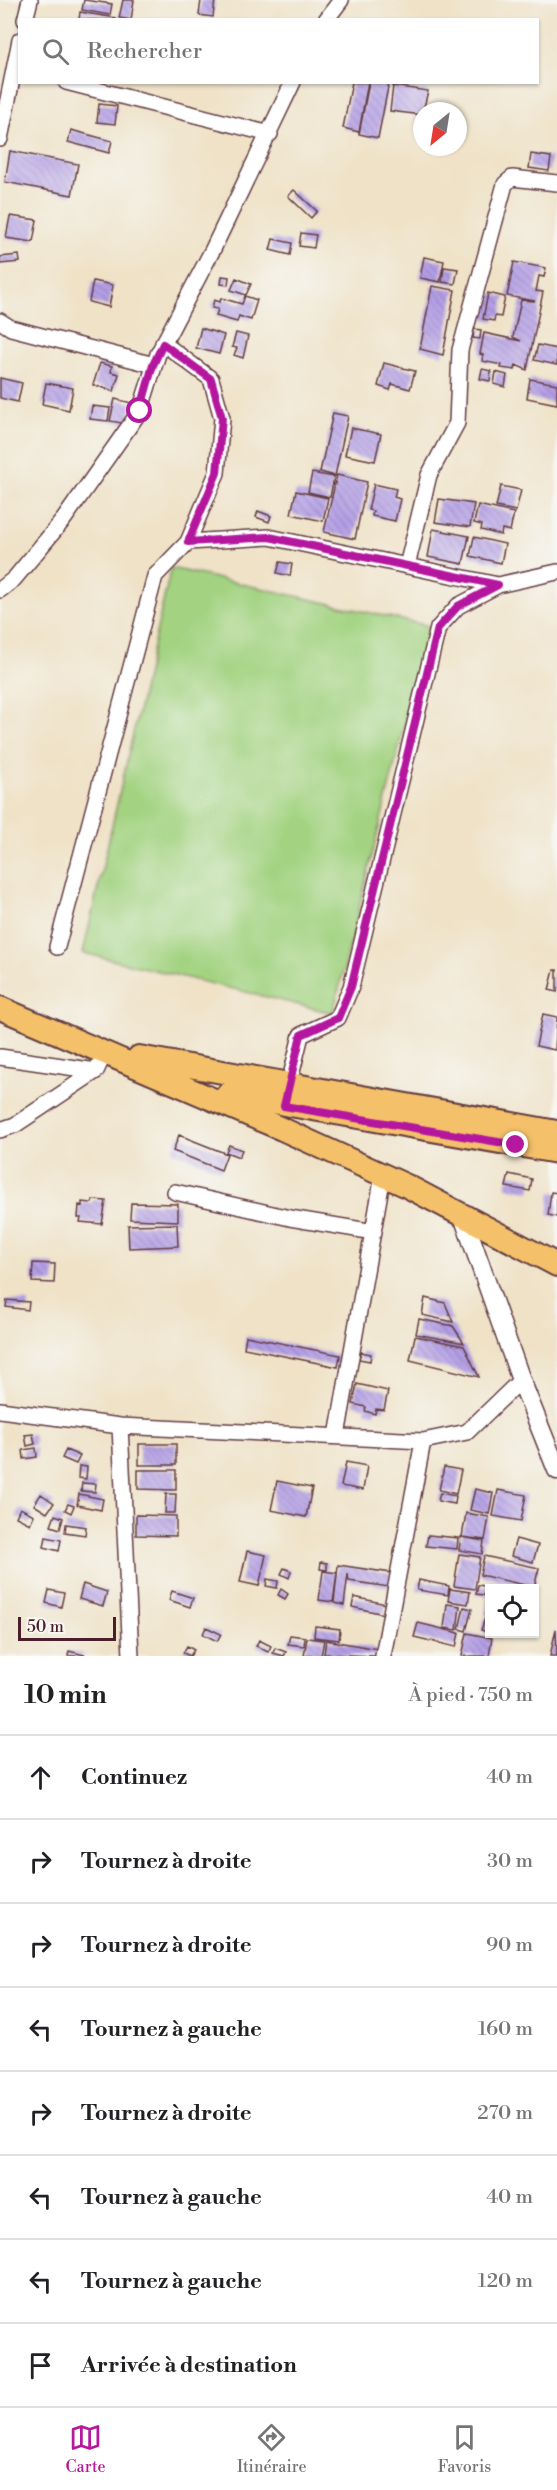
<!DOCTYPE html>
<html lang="fr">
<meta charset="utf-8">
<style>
body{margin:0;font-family:"Libre Bodoni",serif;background:#f6f6f6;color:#202124}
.controls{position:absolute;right:18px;bottom:18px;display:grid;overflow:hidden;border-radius:0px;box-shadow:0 2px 4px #0004}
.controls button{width:54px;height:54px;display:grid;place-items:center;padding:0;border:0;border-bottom:2px solid #e0e0e0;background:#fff;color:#202124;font:30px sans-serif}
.compass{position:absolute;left:413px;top:102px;width:54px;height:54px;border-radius:50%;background:#fff;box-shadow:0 2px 4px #0004;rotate:210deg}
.scale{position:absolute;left:18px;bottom:15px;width:98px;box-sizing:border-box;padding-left:6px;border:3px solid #4a1f2b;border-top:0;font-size:16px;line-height:21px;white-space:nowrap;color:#4a1f2b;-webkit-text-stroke:4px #f6f6f2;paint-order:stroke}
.stop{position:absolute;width:18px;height:18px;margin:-14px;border:4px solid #b5179e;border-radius:50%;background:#fff}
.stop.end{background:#b5179e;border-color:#fff;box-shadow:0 2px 6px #0008}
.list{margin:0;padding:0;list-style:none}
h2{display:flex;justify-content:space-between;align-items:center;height:78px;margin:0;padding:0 24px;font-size:26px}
h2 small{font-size:20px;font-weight:400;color:#757577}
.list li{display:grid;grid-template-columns:39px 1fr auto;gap:18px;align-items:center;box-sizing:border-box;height:84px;padding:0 24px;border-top:2px solid #e0e0e0}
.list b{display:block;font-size:22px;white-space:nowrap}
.list em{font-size:20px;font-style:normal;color:#757577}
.icon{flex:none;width:33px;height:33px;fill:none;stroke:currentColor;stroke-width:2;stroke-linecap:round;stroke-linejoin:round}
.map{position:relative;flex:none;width:557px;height:1656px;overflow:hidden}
.search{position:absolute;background:#fff;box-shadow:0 2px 4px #0004;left:18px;right:18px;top:18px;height:66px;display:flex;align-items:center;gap:15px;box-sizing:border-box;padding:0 21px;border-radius:0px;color:#757577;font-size:22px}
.sheet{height:750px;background:#fff}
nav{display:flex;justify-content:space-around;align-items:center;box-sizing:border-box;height:84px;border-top:2px solid #e0e0e0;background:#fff;font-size:16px;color:#757577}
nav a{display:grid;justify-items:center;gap:3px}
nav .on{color:#b5179e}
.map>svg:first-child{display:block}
.pitch{fill:#a3d381;stroke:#767956;stroke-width:1.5}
.building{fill:url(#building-back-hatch)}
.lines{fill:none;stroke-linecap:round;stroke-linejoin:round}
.minor-casing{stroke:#633c42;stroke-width:18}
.tertiary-casing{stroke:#633c42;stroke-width:21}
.primary-casing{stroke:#633c42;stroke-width:26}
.minor{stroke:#fff;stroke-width:15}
.tertiary{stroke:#fff;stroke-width:18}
.primary{stroke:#f4c16a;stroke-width:22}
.route{stroke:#b5179e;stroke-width:8}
</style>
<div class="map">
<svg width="557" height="1656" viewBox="0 0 557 1656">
<defs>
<pattern id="building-back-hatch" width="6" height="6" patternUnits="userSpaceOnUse" patternTransform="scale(1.5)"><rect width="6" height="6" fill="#b49fe7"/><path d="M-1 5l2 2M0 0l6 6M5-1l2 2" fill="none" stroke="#9481bb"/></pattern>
</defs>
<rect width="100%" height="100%" fill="#f6f6f2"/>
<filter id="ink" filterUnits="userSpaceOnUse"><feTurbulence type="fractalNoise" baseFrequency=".0167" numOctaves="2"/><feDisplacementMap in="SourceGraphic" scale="12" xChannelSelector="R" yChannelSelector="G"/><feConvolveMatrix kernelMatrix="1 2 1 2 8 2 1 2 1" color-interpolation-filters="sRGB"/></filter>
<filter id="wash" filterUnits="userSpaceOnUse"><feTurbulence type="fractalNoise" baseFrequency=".008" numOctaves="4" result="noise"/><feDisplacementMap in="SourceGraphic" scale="24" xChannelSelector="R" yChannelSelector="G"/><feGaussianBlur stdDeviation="1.35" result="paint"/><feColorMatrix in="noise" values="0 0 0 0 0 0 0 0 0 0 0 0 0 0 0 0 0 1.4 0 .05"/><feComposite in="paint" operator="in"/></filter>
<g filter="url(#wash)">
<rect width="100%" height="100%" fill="#efe2c7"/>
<path class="pitch" d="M171 568 429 626 333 1013 83 953Z"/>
<g id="blocks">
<path class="building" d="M84 0 112 4 110 15 82 10Z
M123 0H134L131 20 119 18Z
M201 0H215L213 17 199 15Z
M80 12 116 18V20H79Z
M352 82H368L359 132 343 128Z
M369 82H389L378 138 359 134Z
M393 86 428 91 422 115 390 111Z
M99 104 117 106 115 124 97 122Z
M71 130 112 141 109 153 68 142Z
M10 151 78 164 72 195 5 182Z
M531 154 551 157 549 171 529 168Z
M294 190 317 211 311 218 288 196Z
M10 216 37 220 33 242 6 238Z
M301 233 316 235 314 248 299 246Z
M273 239 292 243 290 255 270 250Z
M19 255 20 262 0 264V257Z
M424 257 444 261 440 282 420 278Z
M514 262 546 268 544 277 539 276 536 291 543 292 527 370 516 365 515 370 501 368 502 365 482 361 483 355 480 354 484 333 521 341 513 337 521 300 535 301 507 296Z
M444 267 458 269 455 284 442 282Z
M222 276 229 277 228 285 221 284Z
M236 278 251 284 246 295 231 290Z
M93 281 113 285 109 307 89 302Z
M432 286 455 290 443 355 420 349Z
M488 293 505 297 501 317 495 316 494 321 483 319Z
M245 296 257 300 251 320 239 316 237 322 216 316 218 309 212 308 214 300 220 302 221 298 242 304Z
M201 328 224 335 219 354 196 348Z
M474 329 481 330 480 339 473 338Z
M236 333 248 336 243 358 234 355 237 348 232 347Z
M538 345 557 349V365L534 360Z
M100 363 112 366 111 372 119 374 114 391 93 385Z
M384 363 415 371 410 389 392 384 390 390 378 386Z
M482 369 491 371 490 381 480 379Z
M496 372 507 375 505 387 494 384Z
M0 378 22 383 18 402 0 398Z
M530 379 557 384V404L527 398Z
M46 383 73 388 69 410 42 404Z
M115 399 132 403 128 424 110 421Z
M92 406 110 408 108 421 90 419Z
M333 413 348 416 335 476 320 472Z
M351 428 381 434 375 461 345 455Z
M312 473 334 477 330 497 308 492Z
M337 475 367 482 355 539 324 532Z
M374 484 396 489 394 497 400 499 395 521 372 516 373 511 368 510Z
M501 486 521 490 516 511 496 507Z
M296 491 328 498 323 521 291 514Z
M439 499 474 504 470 527 435 522Z
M478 505 514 513 510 531 502 529 501 535 481 530 482 525 474 523Z
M258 511 271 516 269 522 256 517Z
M433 529 469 536 463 564 428 557Z
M474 537 505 544 501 563 470 556Z
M280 562 292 564 290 576 277 573Z
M554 970H557V992L549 990Z
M543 1014 557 1017 555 1050 536 1046Z
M179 1135 227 1154 221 1170 173 1151Z
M229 1145 242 1150 239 1157 226 1152Z
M509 1174 532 1179 530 1191 506 1187Z
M551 1192 557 1193V1217L548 1215Z
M93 1200 106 1201 102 1224 80 1222 81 1218H78L79 1205 82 1206V1202L92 1203Z
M131 1203 178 1204V1221L130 1219Z
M177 1224 178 1246 129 1248 128 1225Z
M33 1263 55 1264 54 1283 32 1282Z
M425 1298 445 1303 453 1322 422 1315Z
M7 1300 29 1302 28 1310 6 1307Z
M419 1319 453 1326 464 1343 416 1334Z
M246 1336 340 1355 338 1367 244 1348Z
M415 1336 464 1346 479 1377 410 1360Z
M361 1352 371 1354 370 1361 359 1359Z
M357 1384 388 1391 384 1410 376 1409 375 1414 365 1411 366 1407 353 1404Z
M33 1434 35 1444 27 1446 25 1435Z
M139 1444H176V1465H139Z
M36 1448 37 1457 24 1459 23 1450Z
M66 1450 80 1456 76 1464 62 1458Z
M346 1462 367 1466 363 1490 341 1486Z
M79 1466 87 1467 86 1479 78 1478Z
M444 1467 461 1470 456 1494 439 1490Z
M138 1470H176V1490L138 1489Z
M277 1481 312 1488 306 1517 271 1510Z
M82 1483 96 1484 95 1492 81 1491Z
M475 1489 493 1493 489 1514 470 1510Z
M498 1490 526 1495 521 1521 493 1516Z
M440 1493 456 1496 455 1504 438 1501Z
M41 1494 54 1503 47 1513 34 1505Z
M79 1494 103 1499 101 1510 77 1505Z
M166 1494H176L175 1513H165Z
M68 1504 74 1506 71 1513 65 1510Z
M20 1508 34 1515 30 1524 16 1517Z
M466 1513 489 1517 485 1540 462 1537Z
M55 1515 63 1518 60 1529 51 1526Z
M136 1515 176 1516V1536L136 1535Z
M66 1524 86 1527 85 1535 65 1532Z
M428 1535 458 1538 457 1549 426 1546Z
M46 1537 61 1540 59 1551 44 1547Z
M461 1537 484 1541 482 1554 459 1550Z
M516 1539 538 1545 533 1562 511 1556Z
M247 1551 266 1555 259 1586 240 1582Z
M459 1554 480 1557 475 1589 454 1586Z
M484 1556 539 1568 534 1587 480 1575Z
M321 1562 327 1563V1570L320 1569Z
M338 1565 391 1573 389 1587 349 1581 348 1574 344 1605 334 1603Z
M284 1568 291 1571 289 1578 281 1574Z
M323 1571 337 1573 333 1602 319 1600Z
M267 1579 278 1581 277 1588 266 1586Z
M419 1580 449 1586 448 1595 417 1590Z
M83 1584 107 1592 103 1606 79 1599Z
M478 1585 490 1587V1596L476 1594Z
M281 1589 288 1594 285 1599 278 1595Z
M450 1589 470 1592 468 1604 448 1601Z
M49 1590 64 1593 61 1607 46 1603Z
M172 1591 193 1598 190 1607 169 1600Z
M354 1597 386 1604 384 1614 352 1607Z
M490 1601V1616L485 1614Z
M447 1604 460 1606 457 1630 444 1628Z
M464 1607 472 1609 466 1631 459 1629Z
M485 1618 490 1619V1633L481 1630Z
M418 1623 459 1633 456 1647 414 1637Z
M315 1626 340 1629 339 1640 314 1637Z
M206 1627 221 1634 217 1641 203 1634Z
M556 1629 557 1656H550Z
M467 1633 492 1638 489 1656H462Z
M290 1635 305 1637 304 1646 288 1644Z
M307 1638 324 1640 321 1656H304Z
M259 1640 271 1646 268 1652 256 1646Z
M326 1640 378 1649 376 1656 324 1654Z
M187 1646 194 1650 190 1656 183 1653Z
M275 1648 286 1652 284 1656 273 1653Z
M69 1651 85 1655V1656H68Z"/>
</g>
</g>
<g filter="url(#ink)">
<use href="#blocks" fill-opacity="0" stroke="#633c42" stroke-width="1.5"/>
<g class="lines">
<defs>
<path id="minor" d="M25 20 30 0
M326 20 341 0
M66 82 270 134
M0 139 20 40
M0 321 11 328 154 365
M188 542 269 537 498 585
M407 566 429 475 457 423 460 350 505 184 512 178 557 183
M0 590 14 579 64 519 140 411 158 354 213 249 293 82
M57 947 155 576 188 542 217 473 222 418 211 379 163 343
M0 1057 96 1071 105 1052
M289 1084 301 1035 338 1018 351 987 438 628 458 606 498 585 557 572
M0 1130 15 1125 96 1071
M175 1192 290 1218 374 1232
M0 1410 120 1426 423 1441 467 1432 521 1380
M120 1426 131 1656
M337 1436 383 1175
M383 1656 423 1441"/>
<path id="tertiary" d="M463 1216 521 1380 557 1470"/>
<path id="primary" d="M0 1008 282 1129 407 1186 557 1265
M139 1057 557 1132
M228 1094 557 1152"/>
</defs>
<use href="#minor" class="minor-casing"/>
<use href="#tertiary" class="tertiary-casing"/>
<use href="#primary" class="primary-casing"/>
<use href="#minor" class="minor"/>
<use href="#tertiary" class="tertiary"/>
<use href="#primary" class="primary"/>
</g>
</g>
<g class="lines" filter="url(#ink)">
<path class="route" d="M140 411 153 365 163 344 211 379 222 418 217 473 188 542 269 537 498 585 458 606 438 628 351 987 338 1018 301 1035 284 1106 516 1145"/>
</g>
</svg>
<div class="controls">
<button><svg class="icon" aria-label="locate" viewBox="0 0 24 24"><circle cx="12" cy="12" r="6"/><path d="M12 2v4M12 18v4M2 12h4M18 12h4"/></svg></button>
</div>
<svg class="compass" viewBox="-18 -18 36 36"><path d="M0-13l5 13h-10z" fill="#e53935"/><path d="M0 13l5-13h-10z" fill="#757577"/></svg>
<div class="scale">50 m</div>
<div class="stop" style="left:140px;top:411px"></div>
<div class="stop end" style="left:516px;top:1145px"></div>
<div class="search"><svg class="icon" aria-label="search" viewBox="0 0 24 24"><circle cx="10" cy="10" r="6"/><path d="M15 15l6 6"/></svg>Rechercher</div>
</div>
<section class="sheet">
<h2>10 min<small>À pied · 750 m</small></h2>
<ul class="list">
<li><svg class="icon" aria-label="ahead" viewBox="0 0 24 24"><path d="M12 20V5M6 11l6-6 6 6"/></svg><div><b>Continuez</b></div><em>40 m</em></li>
<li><svg class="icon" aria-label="right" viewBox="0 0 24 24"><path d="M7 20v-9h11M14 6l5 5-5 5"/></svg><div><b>Tournez à droite</b></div><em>30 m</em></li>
<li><svg class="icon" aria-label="right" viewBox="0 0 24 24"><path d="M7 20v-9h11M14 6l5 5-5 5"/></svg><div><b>Tournez à droite</b></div><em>90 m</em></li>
<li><svg class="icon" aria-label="left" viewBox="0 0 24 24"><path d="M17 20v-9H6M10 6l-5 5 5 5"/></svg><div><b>Tournez à gauche</b></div><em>160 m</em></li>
<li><svg class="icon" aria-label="right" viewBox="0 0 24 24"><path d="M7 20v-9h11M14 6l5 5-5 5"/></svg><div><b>Tournez à droite</b></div><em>270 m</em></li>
<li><svg class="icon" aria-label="left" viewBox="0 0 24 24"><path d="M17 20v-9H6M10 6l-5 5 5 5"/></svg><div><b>Tournez à gauche</b></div><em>40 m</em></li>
<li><svg class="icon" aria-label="left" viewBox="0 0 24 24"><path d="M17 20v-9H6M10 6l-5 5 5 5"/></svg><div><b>Tournez à gauche</b></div><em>120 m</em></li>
<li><svg class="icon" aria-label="arrive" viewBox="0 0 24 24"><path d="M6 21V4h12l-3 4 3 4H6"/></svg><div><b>Arrivée à destination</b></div></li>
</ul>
</section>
<nav>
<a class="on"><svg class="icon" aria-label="map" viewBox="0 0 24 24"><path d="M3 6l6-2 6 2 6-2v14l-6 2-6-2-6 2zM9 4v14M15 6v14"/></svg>Carte</a>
<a><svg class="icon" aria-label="directions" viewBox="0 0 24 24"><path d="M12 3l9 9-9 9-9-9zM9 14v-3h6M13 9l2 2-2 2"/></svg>Itinéraire</a>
<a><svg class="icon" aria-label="saved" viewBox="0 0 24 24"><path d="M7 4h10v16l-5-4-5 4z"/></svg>Favoris</a>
</nav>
